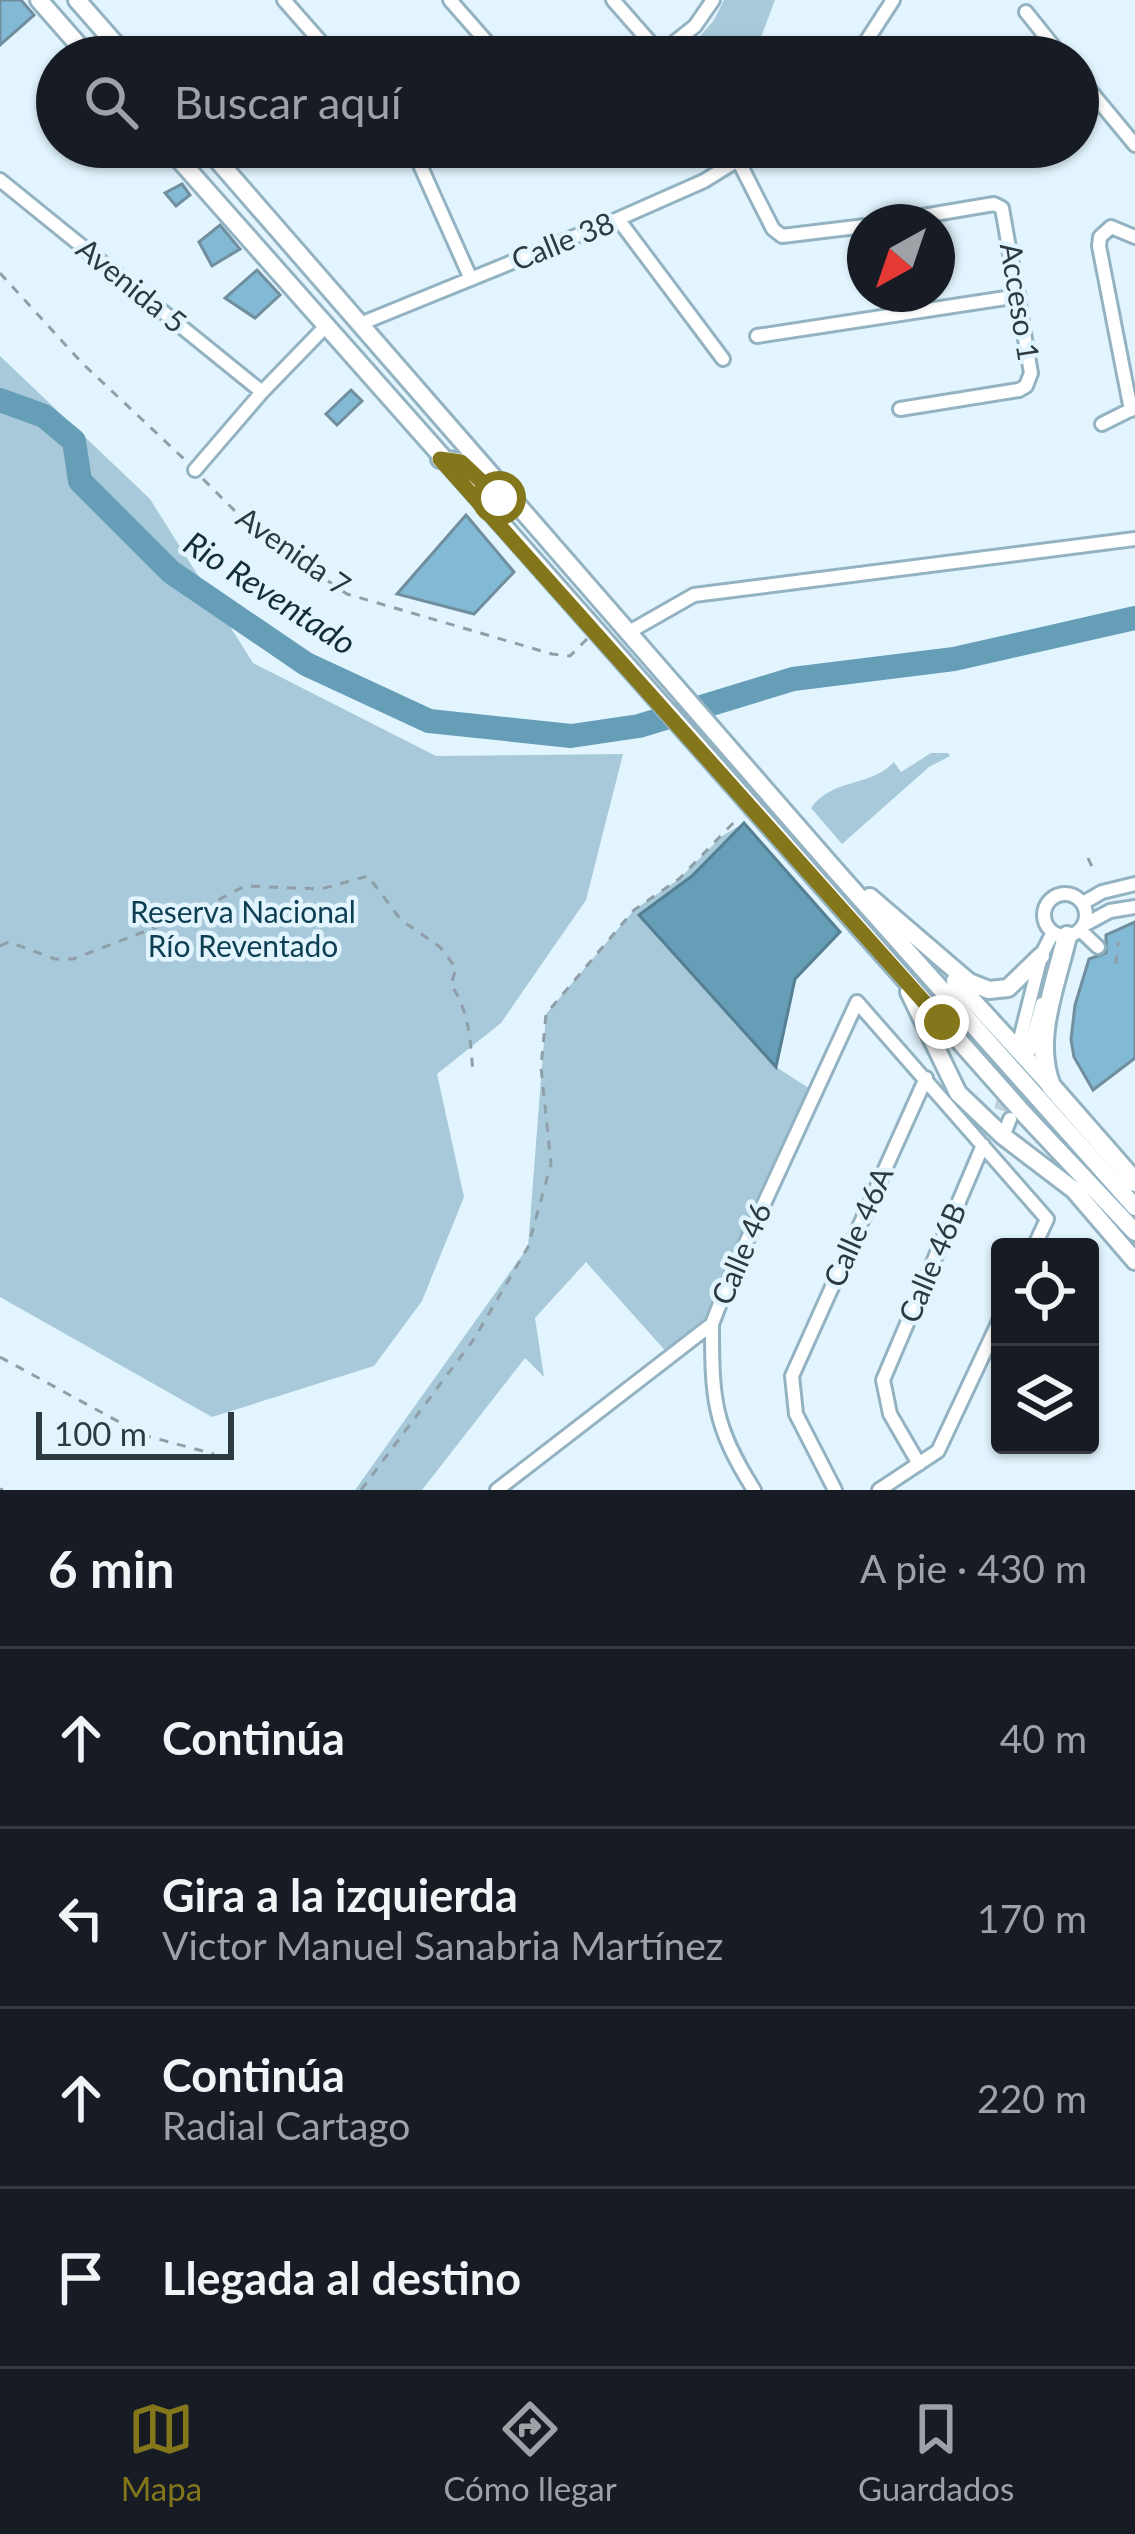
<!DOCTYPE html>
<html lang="es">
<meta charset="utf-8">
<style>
body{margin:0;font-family:Lato,sans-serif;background:#20242c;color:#f1f3f6}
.controls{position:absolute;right:36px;bottom:36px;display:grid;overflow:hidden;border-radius:12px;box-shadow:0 3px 9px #0004}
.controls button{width:108px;height:108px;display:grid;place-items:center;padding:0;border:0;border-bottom:3px solid #363941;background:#171b24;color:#f1f3f6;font:60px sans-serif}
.compass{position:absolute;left:847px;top:204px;width:108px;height:108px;border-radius:50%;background:#171b24;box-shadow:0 3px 9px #0004;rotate:220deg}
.scale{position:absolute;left:36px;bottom:30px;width:198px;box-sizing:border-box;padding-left:12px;border:6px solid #2d3a40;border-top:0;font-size:33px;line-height:42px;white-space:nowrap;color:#2d3a40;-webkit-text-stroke:9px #e2f5ff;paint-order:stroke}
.stop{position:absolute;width:36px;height:36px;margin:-27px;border:9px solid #84771b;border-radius:50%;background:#fff}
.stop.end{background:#84771b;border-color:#fff;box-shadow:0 3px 12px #0008}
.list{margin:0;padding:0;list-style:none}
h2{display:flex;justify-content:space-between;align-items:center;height:156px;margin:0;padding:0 48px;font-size:51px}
h2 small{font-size:39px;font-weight:400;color:#9ea1a6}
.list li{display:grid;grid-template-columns:78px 1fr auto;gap:36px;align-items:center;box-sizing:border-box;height:180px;padding:0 48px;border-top:3px solid #363941}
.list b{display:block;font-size:45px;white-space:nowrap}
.list p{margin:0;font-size:39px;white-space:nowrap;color:#9ea1a6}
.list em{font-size:39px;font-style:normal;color:#9ea1a6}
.icon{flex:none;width:66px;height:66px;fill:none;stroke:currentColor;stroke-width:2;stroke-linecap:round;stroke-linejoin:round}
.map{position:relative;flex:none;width:1135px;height:1490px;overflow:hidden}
.search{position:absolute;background:#171b24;box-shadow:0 3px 9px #0004;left:36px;right:36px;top:36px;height:132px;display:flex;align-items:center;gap:30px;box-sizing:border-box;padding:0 42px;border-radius:66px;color:#9ea1a6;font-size:45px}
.sheet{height:876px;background:#171b24}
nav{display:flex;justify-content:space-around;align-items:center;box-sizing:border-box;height:168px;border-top:3px solid #363941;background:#171b24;font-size:33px;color:#9ea1a6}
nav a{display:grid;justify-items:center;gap:6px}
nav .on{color:#84771b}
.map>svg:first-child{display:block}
.green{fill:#a7c9d9}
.water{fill:#669db7;stroke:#557f93;stroke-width:3}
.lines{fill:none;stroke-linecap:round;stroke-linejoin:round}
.river{stroke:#669db7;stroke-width:24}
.building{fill:#82bad5;stroke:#708e9d;stroke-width:3}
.minor-tunnel{stroke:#bed0d9;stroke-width:12;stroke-dasharray:12 6;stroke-linecap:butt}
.minor-casing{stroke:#94b3c2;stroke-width:18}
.major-casing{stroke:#94b3c2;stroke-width:22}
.highway-casing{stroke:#94b3c2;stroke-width:24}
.path{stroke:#8f9fa8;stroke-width:3;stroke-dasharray:9 9;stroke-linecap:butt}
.minor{stroke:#fff;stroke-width:12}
.major{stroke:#fff;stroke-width:16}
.highway{stroke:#fff;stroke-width:18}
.route{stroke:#84771b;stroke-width:15}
.labels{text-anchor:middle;stroke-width:9;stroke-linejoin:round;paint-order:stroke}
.street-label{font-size:30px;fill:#2d3a40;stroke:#e2f5ff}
.park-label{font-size:30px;fill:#0d3e51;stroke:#e2f5ff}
.water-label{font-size:33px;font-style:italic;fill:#122e3a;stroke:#e2f5ff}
</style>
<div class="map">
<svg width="1135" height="1490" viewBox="0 0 1135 1490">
<rect width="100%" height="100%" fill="#e2f5ff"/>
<path class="green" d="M724 0H775L758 45 746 57H682L714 20Z
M0 356 150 499 253 663 436 756 623 754 586 900 501 1023 437 1074 464 1197 422 1301 374 1366 212 1417 0 1297Z
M931 753H948L950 756 929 767 842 844 811 808C832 778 871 787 894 762L901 772Z
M744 823 840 932 795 979 776 1067 815 1092 712 1324 670 1356 586 1262 535 1318 544 1377 525 1358 422 1490H355L528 1247 546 1014 634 910 679 879 722 836Z"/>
<path class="water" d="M744 823 840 932 795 979 776 1067 639 915 692 876Z"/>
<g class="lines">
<path class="river" d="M0 400 44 416 74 441 80 481 171 572 306 664 429 721 571 736 639 726 793 679 954 659 1135 618"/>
</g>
<path class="building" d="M0 0H21L34 15 0 45Z
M182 184 190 195 176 206 165 193Z
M220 225 240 249 212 266 199 242Z
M257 270 280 295 255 318 225 298Z
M351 390 362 401 337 425 326 414Z
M466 515 514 572 474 614 397 594Z
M1135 922V1058L1093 1090 1074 1057 1071 1040 1075 1005 1089 959 1106 953V935Z"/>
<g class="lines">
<path class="minor-tunnel" d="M1000 1110 1018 1047"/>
<defs>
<path id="minor" d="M284 0 334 57
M450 0 500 57
M613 0 663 57
M1026 12 1062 57
M656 57 695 26 713 0
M856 57 893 0
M1039 57 1050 43
M1078 76 1135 145
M412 147 471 279
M418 156 439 147
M739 162 773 229 782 236 865 226
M0 180 262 392
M618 219 723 359
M887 222 994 204 1002 208 1031 373 1026 386 1019 390 900 409
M360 324 618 219 704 181 759 147
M757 336 1019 296
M1131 410 1099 246 1100 237 1111 227 1135 237
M1102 424 1134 408
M195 470 262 392 325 327
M629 632 694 595 1135 539
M1044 915a21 21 0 1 1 42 0a21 21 0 1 1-42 0Z
M1083 903 1102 892 1135 884
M1086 924 1110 911 1135 907
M1080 930 1098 947
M1018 1047 1041 956 1053 932
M1028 1055 1042 1004
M1003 1136 1010 1119
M712 1324C712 1399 713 1425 754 1490
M919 1464 890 1414 883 1380 983 1145
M497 1490 712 1324 732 1273 857 1002 1047 1219 1034 1247
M835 1490 796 1414 792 1376 926 1078
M879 1490 938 1451 1000 1319"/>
<path id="major" d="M39 0 89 57
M77 0 127 57
M168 147 1025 1115 1135 1232
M206 147 836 871 1135 1207
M440 459 461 462 501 501
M870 897 969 982 989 990 1008 988 1041 956
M955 981 1051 1086
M909 992 958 1093 1003 1136 1074 1190 1135 1261"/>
<path id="highway" d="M1067 936C1056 984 1032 1039 1051 1086L1135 1182"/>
</defs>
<use href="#minor" class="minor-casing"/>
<use href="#major" class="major-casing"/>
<use href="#highway" class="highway-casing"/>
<path class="path" d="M0 273 82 363 184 459
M203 479 257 533 347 594 552 654 570 656 587 639
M1088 858 1093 869
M0 946 9 942 55 959H73L193 913 245 886 321 889 368 876 401 920 440 947 456 968 451 985C470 1012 470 1040 473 1072
M1116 964 1118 942
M0 1357 143 1435 214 1454
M0 1489 3 1490
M361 1490 474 1339 528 1247 551 1164 541 1067 546 1014 634 910 679 879 738 818"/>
<use href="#minor" class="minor"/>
<use href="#major" class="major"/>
<use href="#highway" class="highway"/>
</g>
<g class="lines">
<path class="route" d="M499 498 461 462 440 459 942 1022"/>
</g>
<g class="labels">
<g class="street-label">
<text transform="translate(563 242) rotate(-22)" y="10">Calle 38</text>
<text transform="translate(131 286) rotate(39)" y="10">Avenida 5</text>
<text transform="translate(1019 302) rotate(81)" y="10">Acceso 1</text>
<text transform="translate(293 552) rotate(35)" y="10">Avenida 7</text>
<text transform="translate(859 1227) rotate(-66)" y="10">Calle 46A</text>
<text transform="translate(742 1254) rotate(-67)" y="10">Calle 46</text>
<text transform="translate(933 1263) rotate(-67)" y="10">Calle 46B</text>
</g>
<g class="park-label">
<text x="243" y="923">Reserva Nacional<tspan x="243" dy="34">Río Reventado</tspan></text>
</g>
<g class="water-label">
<text transform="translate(270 593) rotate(33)" y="12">Rio Reventado</text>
</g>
</g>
</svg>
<div class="controls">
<button><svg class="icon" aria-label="locate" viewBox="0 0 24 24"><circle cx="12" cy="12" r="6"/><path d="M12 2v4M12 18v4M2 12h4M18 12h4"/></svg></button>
<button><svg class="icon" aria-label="layers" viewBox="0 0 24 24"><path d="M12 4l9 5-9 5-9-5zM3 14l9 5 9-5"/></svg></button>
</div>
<svg class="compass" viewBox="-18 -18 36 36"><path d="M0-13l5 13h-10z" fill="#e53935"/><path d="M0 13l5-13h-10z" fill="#9ea1a6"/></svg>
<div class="scale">100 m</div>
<div class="stop" style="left:499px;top:498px"></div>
<div class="stop end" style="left:942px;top:1022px"></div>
<div class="search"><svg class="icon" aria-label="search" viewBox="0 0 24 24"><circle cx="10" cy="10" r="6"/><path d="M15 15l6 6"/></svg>Buscar aquí</div>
</div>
<section class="sheet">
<h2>6 min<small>A pie · 430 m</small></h2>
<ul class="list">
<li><svg class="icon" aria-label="ahead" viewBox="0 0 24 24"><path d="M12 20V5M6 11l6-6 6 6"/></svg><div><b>Continúa</b></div><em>40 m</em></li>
<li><svg class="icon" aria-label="left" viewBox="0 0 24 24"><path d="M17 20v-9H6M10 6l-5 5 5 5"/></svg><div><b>Gira a la izquierda</b><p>Victor Manuel Sanabria Martínez</p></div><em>170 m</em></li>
<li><svg class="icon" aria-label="ahead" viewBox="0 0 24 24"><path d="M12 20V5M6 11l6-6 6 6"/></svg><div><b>Continúa</b><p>Radial Cartago</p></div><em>220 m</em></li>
<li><svg class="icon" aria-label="arrive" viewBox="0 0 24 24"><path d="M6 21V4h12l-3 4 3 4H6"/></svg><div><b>Llegada al destino</b></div></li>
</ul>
</section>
<nav>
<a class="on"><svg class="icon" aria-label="map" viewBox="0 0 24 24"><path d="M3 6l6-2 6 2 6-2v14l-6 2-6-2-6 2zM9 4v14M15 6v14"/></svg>Mapa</a>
<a><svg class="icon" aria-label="directions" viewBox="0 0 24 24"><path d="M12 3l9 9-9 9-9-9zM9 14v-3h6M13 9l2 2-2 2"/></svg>Cómo llegar</a>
<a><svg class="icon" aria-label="saved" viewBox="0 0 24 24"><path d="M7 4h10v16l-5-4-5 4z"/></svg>Guardados</a>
</nav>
